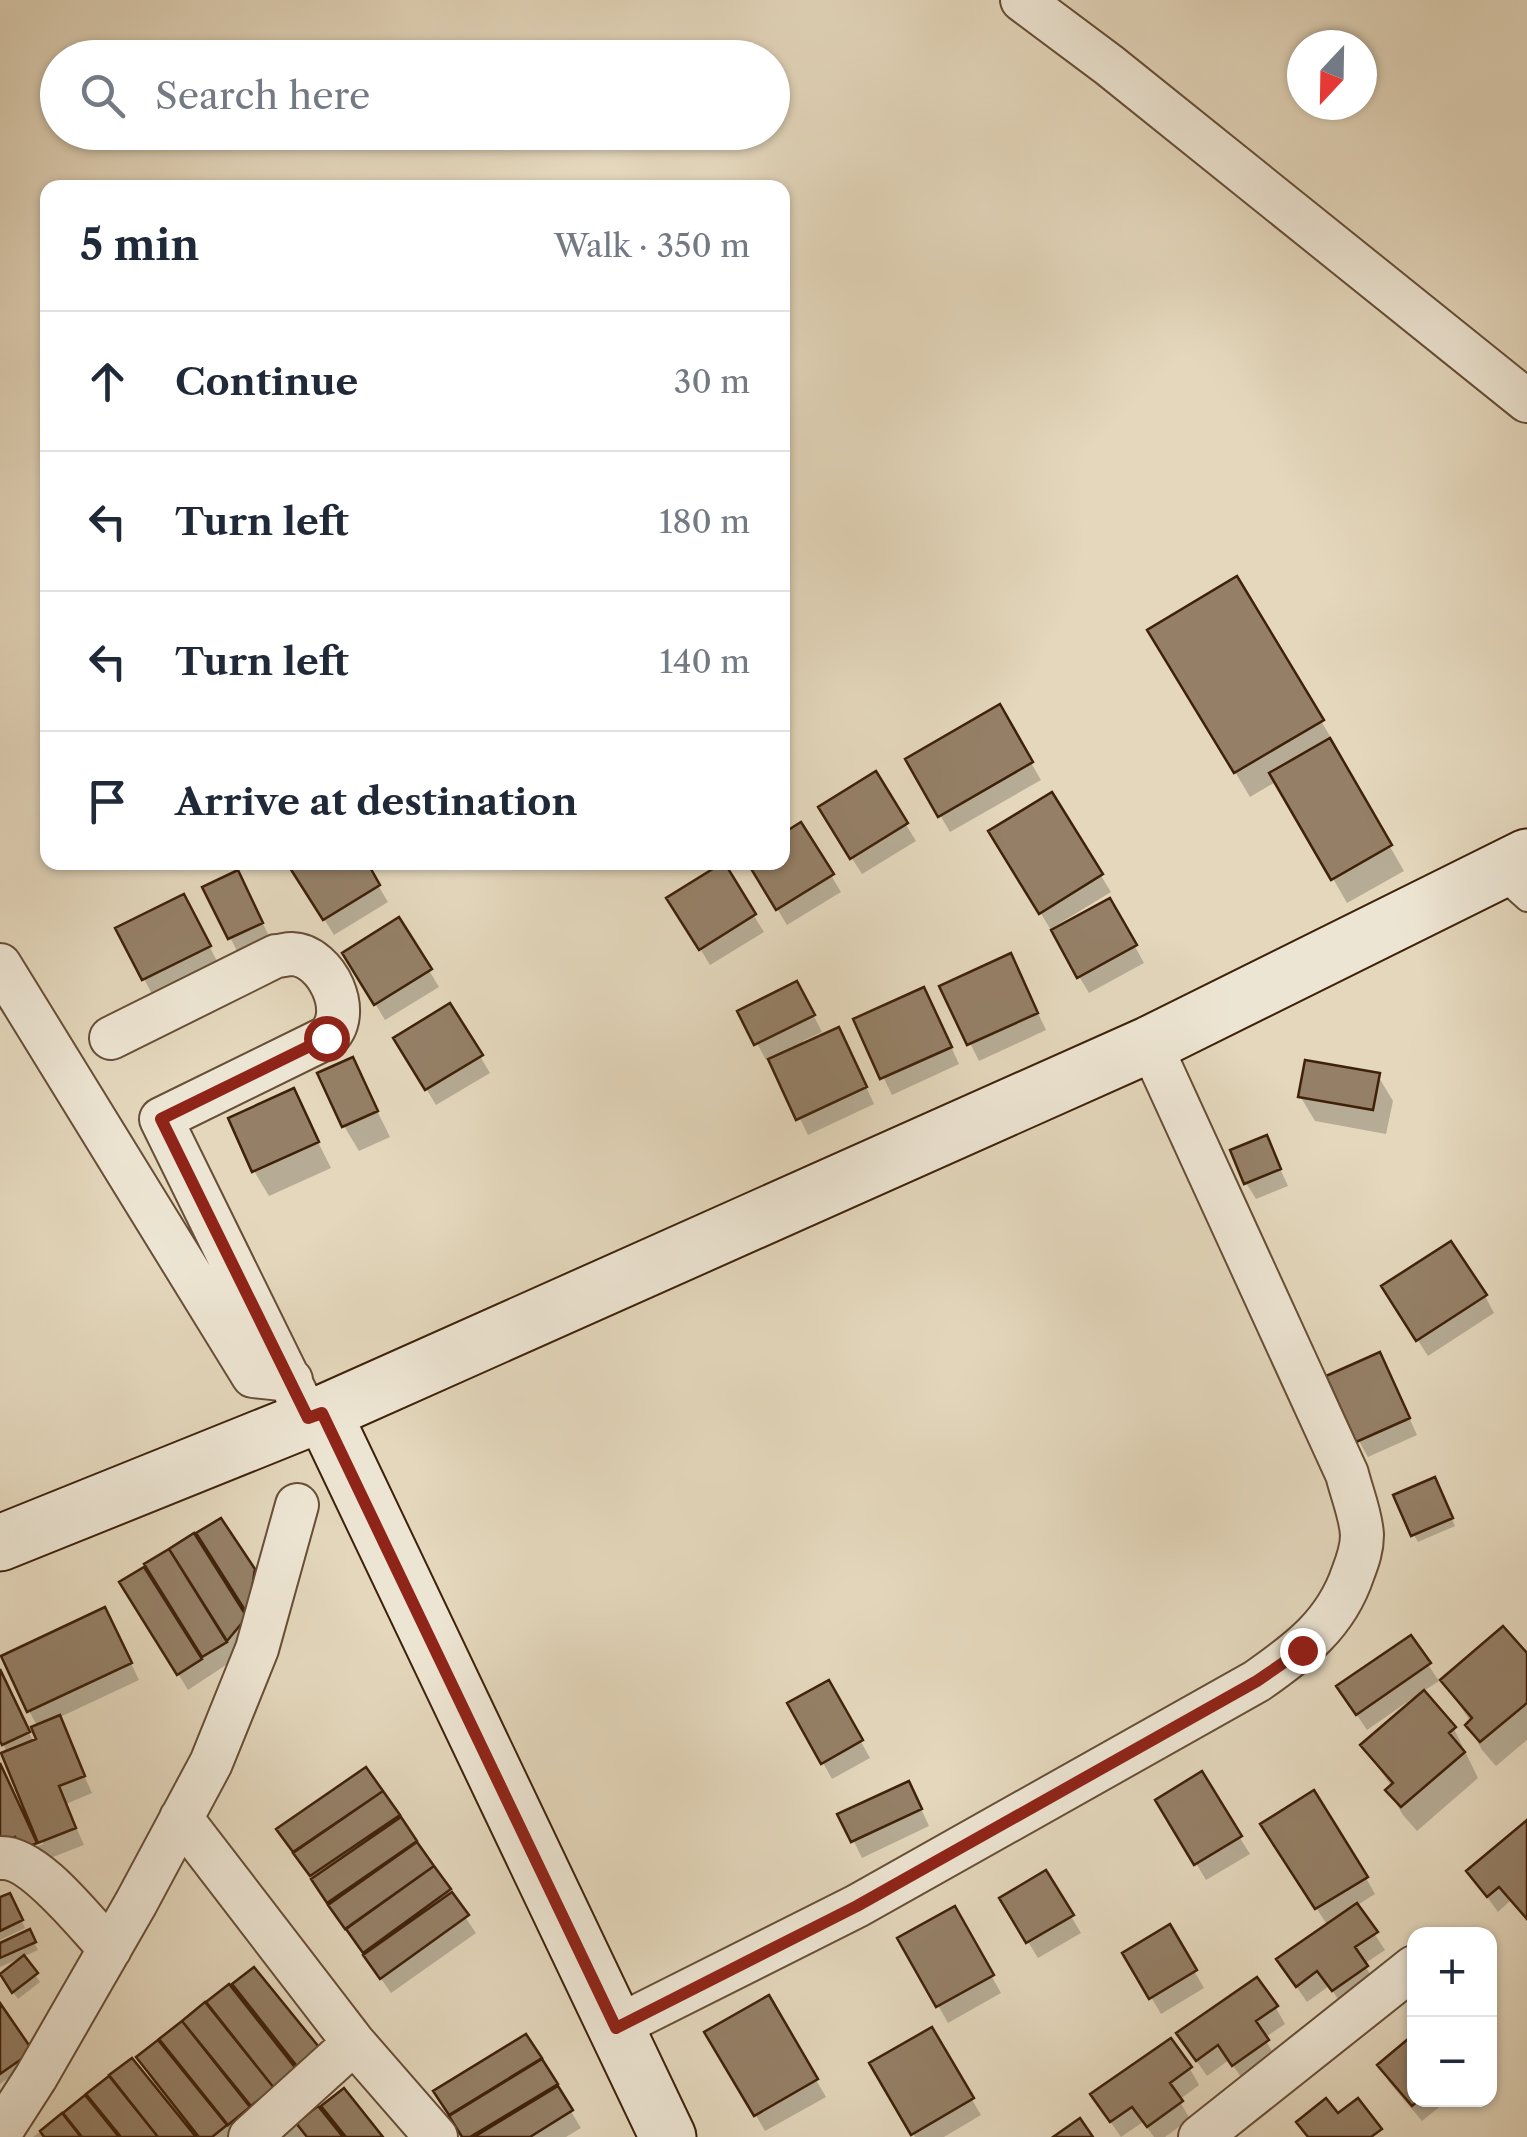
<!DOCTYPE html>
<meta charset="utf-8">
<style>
body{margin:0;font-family:"Libre Caslon Text",serif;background:#f2f2f3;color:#1f2937}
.controls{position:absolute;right:30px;bottom:30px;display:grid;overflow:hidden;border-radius:20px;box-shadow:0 2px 8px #0004}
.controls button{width:90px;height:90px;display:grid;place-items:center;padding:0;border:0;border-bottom:2px solid #e0e1e3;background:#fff;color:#1f2937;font:50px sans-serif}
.compass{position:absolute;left:1287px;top:30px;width:90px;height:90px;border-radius:50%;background:#fff;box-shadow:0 2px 8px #0004;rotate:202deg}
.stop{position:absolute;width:30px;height:30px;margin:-22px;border:8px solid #8f2418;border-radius:50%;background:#fff}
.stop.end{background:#8f2418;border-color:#fff;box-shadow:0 2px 10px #0008}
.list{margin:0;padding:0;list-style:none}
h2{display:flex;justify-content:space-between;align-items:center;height:130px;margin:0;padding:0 40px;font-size:42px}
h2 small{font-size:32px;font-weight:400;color:#747a83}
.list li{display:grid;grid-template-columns:65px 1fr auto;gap:30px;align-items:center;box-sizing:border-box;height:140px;padding:0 40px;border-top:2px solid #e0e1e3}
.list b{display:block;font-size:38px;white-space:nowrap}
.list em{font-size:32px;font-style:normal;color:#747a83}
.icon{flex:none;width:55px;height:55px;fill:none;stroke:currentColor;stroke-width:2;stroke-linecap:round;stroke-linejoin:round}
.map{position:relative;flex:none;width:1527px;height:2137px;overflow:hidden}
.search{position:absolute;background:#fff;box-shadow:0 2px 8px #0004;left:40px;top:40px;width:750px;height:110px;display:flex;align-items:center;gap:25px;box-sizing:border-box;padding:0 35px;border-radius:55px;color:#747a83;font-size:38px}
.panel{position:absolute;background:#fff;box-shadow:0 2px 8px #0004;left:40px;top:180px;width:750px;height:690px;border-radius:20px}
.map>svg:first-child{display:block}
.shadow{fill:#0003;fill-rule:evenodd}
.building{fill:#958067;stroke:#3f210a;stroke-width:2.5}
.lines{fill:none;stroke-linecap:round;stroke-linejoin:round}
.lane-casing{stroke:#684e36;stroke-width:26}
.street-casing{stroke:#684e36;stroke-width:46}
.secondary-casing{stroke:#3f210a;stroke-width:59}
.lane{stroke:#ede5d3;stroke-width:22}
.street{stroke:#ede5d3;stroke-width:42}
.secondary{stroke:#ede5d3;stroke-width:55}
.route{stroke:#8f2418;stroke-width:12}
</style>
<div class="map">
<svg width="1527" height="2137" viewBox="0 0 1527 2137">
<rect width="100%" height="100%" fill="#e4d7bc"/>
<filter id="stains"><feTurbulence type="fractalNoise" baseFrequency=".002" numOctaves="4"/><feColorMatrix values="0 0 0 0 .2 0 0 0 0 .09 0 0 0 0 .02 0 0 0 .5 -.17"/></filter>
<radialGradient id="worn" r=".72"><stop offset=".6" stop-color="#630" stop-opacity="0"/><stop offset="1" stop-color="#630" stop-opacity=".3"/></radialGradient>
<path class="shadow" d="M1236 580 1336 746 1333 748 1404 871 1347 903 1277 781 1250 797 1151 631Z
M999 708 1041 780 950 832 908 760Z
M875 775 916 841 862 874 830 824Z
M1051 795 1111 892 1052 928 1054 931 1110 901 1144 963 1089 993 991 831Z
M801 826 841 892 787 925 749 862H782Z
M364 862 388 902 334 935 303 885Z
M723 866 764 932 710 965 670 899Z
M205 888 246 890 271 940 239 955Z
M192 913 218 963 153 996 118 929Z
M399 921 439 987 385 1020 345 954Z
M1019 973 1046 1030 979 1061 942 987Z
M806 1001 822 1032 803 1041 805 1045 848 1047 874 1104 808 1135 770 1058 766 1060 740 1012Z
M450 1006 490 1073 436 1105 396 1039Z
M933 1007 959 1064 892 1095 856 1021Z
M352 1060 390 1137 359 1151 344 1126Z
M1378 1076 1393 1101 1386 1134 1315 1121 1300 1096Z
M293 1092 331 1168 269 1196 254 1171Z
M1266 1138 1288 1186 1256 1199 1246 1183Z
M1485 1296 1494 1313 1428 1356 1394 1303Z
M1388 1371 1417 1435 1368 1457 1359 1441Z
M1438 1487 1455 1526 1418 1542 1414 1535Z
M220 1521 263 1588 235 1659 188 1690 123 1583Z
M114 1627 139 1680 58 1718 92 1793 66 1804 84 1845 32 1865 8 1861 0 1766 27 1820 31 1818 0 1735V1674L34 1743 39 1740 38 1727 29 1711ZM43 1839V1844L20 1853V1848Z
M1410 1638 1439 1681 1422 1692 1454 1729 1478 1778 1417 1831 1403 1815 1388 1790 1392 1787 1363 1746 1415 1701 1413 1698 1367 1730 1349 1703Z
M1527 1656V1740L1496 1766 1482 1750 1468 1725 1471 1722 1443 1681Z
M828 1683 870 1758 832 1779 790 1704Z
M365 1770 476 1933 391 1993 289 1846Z
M1201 1775 1250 1854 1206 1880 1158 1801Z
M917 1800 929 1826 862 1858 841 1815Z
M1527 1823V1921L1510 1901 1498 1912 1469 1872Z
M1273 1841 1366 1878 1375 1894 1356 1906 1385 1950 1364 1964 1376 1984 1343 2006 1329 1986 1307 2002 1289 1976 1328 1926Z
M1045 1873 1081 1933 1038 1958 1002 1899Z
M9 1896 25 1928 0 1940 2 1944 29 1933 38 1950 0 1967V1900Z
M954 1909 1001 1993 948 2023 901 1939Z
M1169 1928 1204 1988 1161 2014 1126 1954Z
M24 1959 40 1982 18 1999 1 1976Z
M254 1970 311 2085 295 2065 292 2067 242 2137H33L132 2061 152 2087 155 2085 139 2058 228 1988 246 2010 248 2008 235 1985Z
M768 1998 826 2097 765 2131 708 2033Z
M0 2008 35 2059 0 2084Z
M1276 2008 1285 2024 1264 2038 1276 2058 1243 2080 1229 2060 1207 2076 1189 2050Z
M931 2030 981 2115 944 2137H915L872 2064Z
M1414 2036V2100H1448L1422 2121 1389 2082 1380 2066Z
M526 2037 581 2128 566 2137H464L437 2091Z
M1190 2069 1199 2085 1179 2100 1190 2119 1165 2137H1154L1143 2122 1121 2137 1103 2111Z
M325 2106 380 2137H282L318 2109 335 2131 338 2129Z"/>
<path class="building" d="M1237 576 1324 720 1234 773 1147 630Z
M1000 704 1033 762 938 817 905 759Z
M1330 738 1392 845 1331 880 1269 773Z
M876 771 908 823 850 859 818 807Z
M1052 792 1103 874 1039 914 988 831Z
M801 822 834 874 776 910 747 862H782V834Z
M299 862H367L380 885 323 920 290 868Z
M724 862 756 914 699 950 666 898Z
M238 870 263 923 228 939 202 887Z
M184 894 211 946 142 980 115 928Z
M1110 898 1137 945 1077 978 1051 930Z
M399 917 432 969 374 1005 342 953Z
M1011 953 1038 1013 967 1045 939 986Z
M797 981 815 1015 754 1045 737 1011Z
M924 987 952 1047 880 1079 853 1019Z
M450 1003 483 1055 425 1090 393 1038Z
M839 1027 867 1087 796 1120 768 1059Z
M353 1057 378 1111 342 1127 317 1073Z
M1305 1060 1380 1073 1373 1110 1298 1097Z
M294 1088 319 1142 252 1172 228 1118Z
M1267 1135 1281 1169 1244 1184 1230 1150Z
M1451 1241 1487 1295 1416 1341 1381 1286Z
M1380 1352 1410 1418 1356 1442 1326 1376Z
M1435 1477 1453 1518 1411 1536 1393 1495Z
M221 1518 255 1569 248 1615 196 1533Z
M194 1533 247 1617 227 1641 169 1549Z
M169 1549 227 1642 202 1657 144 1564Z
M144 1567 202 1659 177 1675 119 1582Z
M105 1607 132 1663 27 1712 1 1656Z
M1503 1626 1527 1653V1703L1480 1742 1465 1725 1472 1718 1440 1680Z
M1411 1635 1431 1663 1356 1715 1336 1686Z
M0 1669 30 1732 2 1745 0 1741Z
M829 1680 863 1740 821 1764 787 1703Z
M1424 1690 1456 1727 1449 1733 1465 1752 1401 1807 1385 1790 1393 1783 1360 1745Z
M60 1715 85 1776 59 1786 76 1828 38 1843 1 1753 36 1739 31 1727Z
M0 1763 37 1843 21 1850 15 1837 0 1844Z
M366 1767 383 1791 293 1852 276 1829Z
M1202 1771 1242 1836 1194 1865 1155 1800Z
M909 1781 922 1809 851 1842 837 1814Z
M1314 1790 1368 1877 1315 1909 1260 1824Z
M383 1791 400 1815 310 1876 293 1853Z
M401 1817 417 1841 327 1903 311 1879Z
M1527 1820V1919L1499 1887 1487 1897 1466 1871Z
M417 1842 434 1866 345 1929 328 1905Z
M434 1866 451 1889 363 1953 346 1929Z
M1046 1870 1074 1915 1026 1943 999 1898Z
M452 1892 469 1915 380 1979 363 1955Z
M10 1893 23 1920 0 1931V1897Z
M1357 1903 1378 1932 1355 1947 1368 1966 1332 1991 1317 1971 1296 1987 1276 1959Z
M955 1906 994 1975 936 2007 897 1938Z
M1170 1924 1197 1970 1149 1999 1122 1953Z
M30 1929 36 1942 0 1958V1943Z
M24 1955 38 1973 12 1993 0 1974Z
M254 1967 323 2052 300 2070 232 1984Z
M1257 1977 1278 2006 1256 2021 1269 2040 1232 2066 1218 2045 1196 2061 1176 2033Z
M229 1984 297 2070 274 2088 206 2002Z
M769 1995 818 2079 754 2116 704 2032Z
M205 2002 274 2088 251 2106 182 2021Z
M0 2003 33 2051 0 2074Z
M182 2021 250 2107 228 2125 159 2039Z
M932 2027 974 2098 911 2135 869 2063Z
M526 2034 542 2058 449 2115 433 2091Z
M1414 2034V2100H1419L1412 2106 1377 2065Z
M1171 2038 1192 2067 1170 2083 1183 2101 1147 2127 1132 2107 1110 2122 1090 2094Z
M158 2040 227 2125 212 2137H199L136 2057Z
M132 2058 196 2137H158L109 2075Z
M542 2059 558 2084 470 2137H462L449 2116Z
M109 2076 158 2137H121L86 2094Z
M558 2086 573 2110 530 2137H474Z
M344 2088 383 2137H346L321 2106Z
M85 2095 119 2137H82L63 2113Z
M1326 2098 1338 2113 1358 2098 1382 2129 1371 2137H1308L1296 2122Z
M318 2106 343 2137H307L296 2123Z
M62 2113 81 2137H44L40 2131Z
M1080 2118 1093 2137H1053Z"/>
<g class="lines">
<defs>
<path id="lane" d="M1497 873 1527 900"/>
<path id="street" d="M1022 0 1109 65 1527 401
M0 965 253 1376 291 1380
M111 1038 276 956C281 956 286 954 292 954 327 955 355 1015 326 1038L161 1119 308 1418
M181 1818 354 2043 436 2137
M0 1858C34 1855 86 1924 110 1949
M616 2027 857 1906 1257 1681C1300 1651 1336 1624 1353 1573 1358 1560 1362 1549 1362 1535 1361 1515 1352 1494 1347 1474L1150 1044
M0 2133 36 2077 136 1903 211 1763 257 1649 297 1505
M250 2137 354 2043
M1200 2137 1414 1967"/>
<path id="secondary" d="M323 1413 668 2137
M0 1543 323 1413 1150 1044 1527 857"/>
</defs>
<use href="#lane" class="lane-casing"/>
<use href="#street" class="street-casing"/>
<use href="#secondary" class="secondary-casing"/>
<use href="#lane" class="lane"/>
<use href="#street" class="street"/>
<use href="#secondary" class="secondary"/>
</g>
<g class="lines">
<path class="route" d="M326 1038 161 1119 308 1418 322 1413 616 2028 857 1906 1257 1681 1302 1650"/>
</g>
<rect width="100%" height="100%" filter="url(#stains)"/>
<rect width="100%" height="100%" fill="url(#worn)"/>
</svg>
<div class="controls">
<button>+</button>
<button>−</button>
</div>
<svg class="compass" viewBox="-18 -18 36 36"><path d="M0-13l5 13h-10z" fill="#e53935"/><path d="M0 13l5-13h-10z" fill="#747a83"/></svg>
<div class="stop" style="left:326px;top:1038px"></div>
<div class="stop end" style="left:1302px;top:1650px"></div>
<div class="search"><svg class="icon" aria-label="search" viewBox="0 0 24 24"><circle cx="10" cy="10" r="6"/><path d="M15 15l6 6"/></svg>Search here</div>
<section class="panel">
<h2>5 min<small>Walk · 350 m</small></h2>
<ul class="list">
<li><svg class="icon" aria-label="ahead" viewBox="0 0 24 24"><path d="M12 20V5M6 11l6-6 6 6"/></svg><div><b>Continue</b></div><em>30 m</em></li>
<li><svg class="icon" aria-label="left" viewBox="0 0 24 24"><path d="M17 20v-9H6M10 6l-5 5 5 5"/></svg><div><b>Turn left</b></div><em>180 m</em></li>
<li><svg class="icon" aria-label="left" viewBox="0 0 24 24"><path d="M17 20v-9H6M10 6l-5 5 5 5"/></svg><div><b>Turn left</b></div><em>140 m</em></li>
<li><svg class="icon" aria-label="arrive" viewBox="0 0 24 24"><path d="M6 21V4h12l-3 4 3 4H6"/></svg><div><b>Arrive at destination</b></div></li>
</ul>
</section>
</div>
